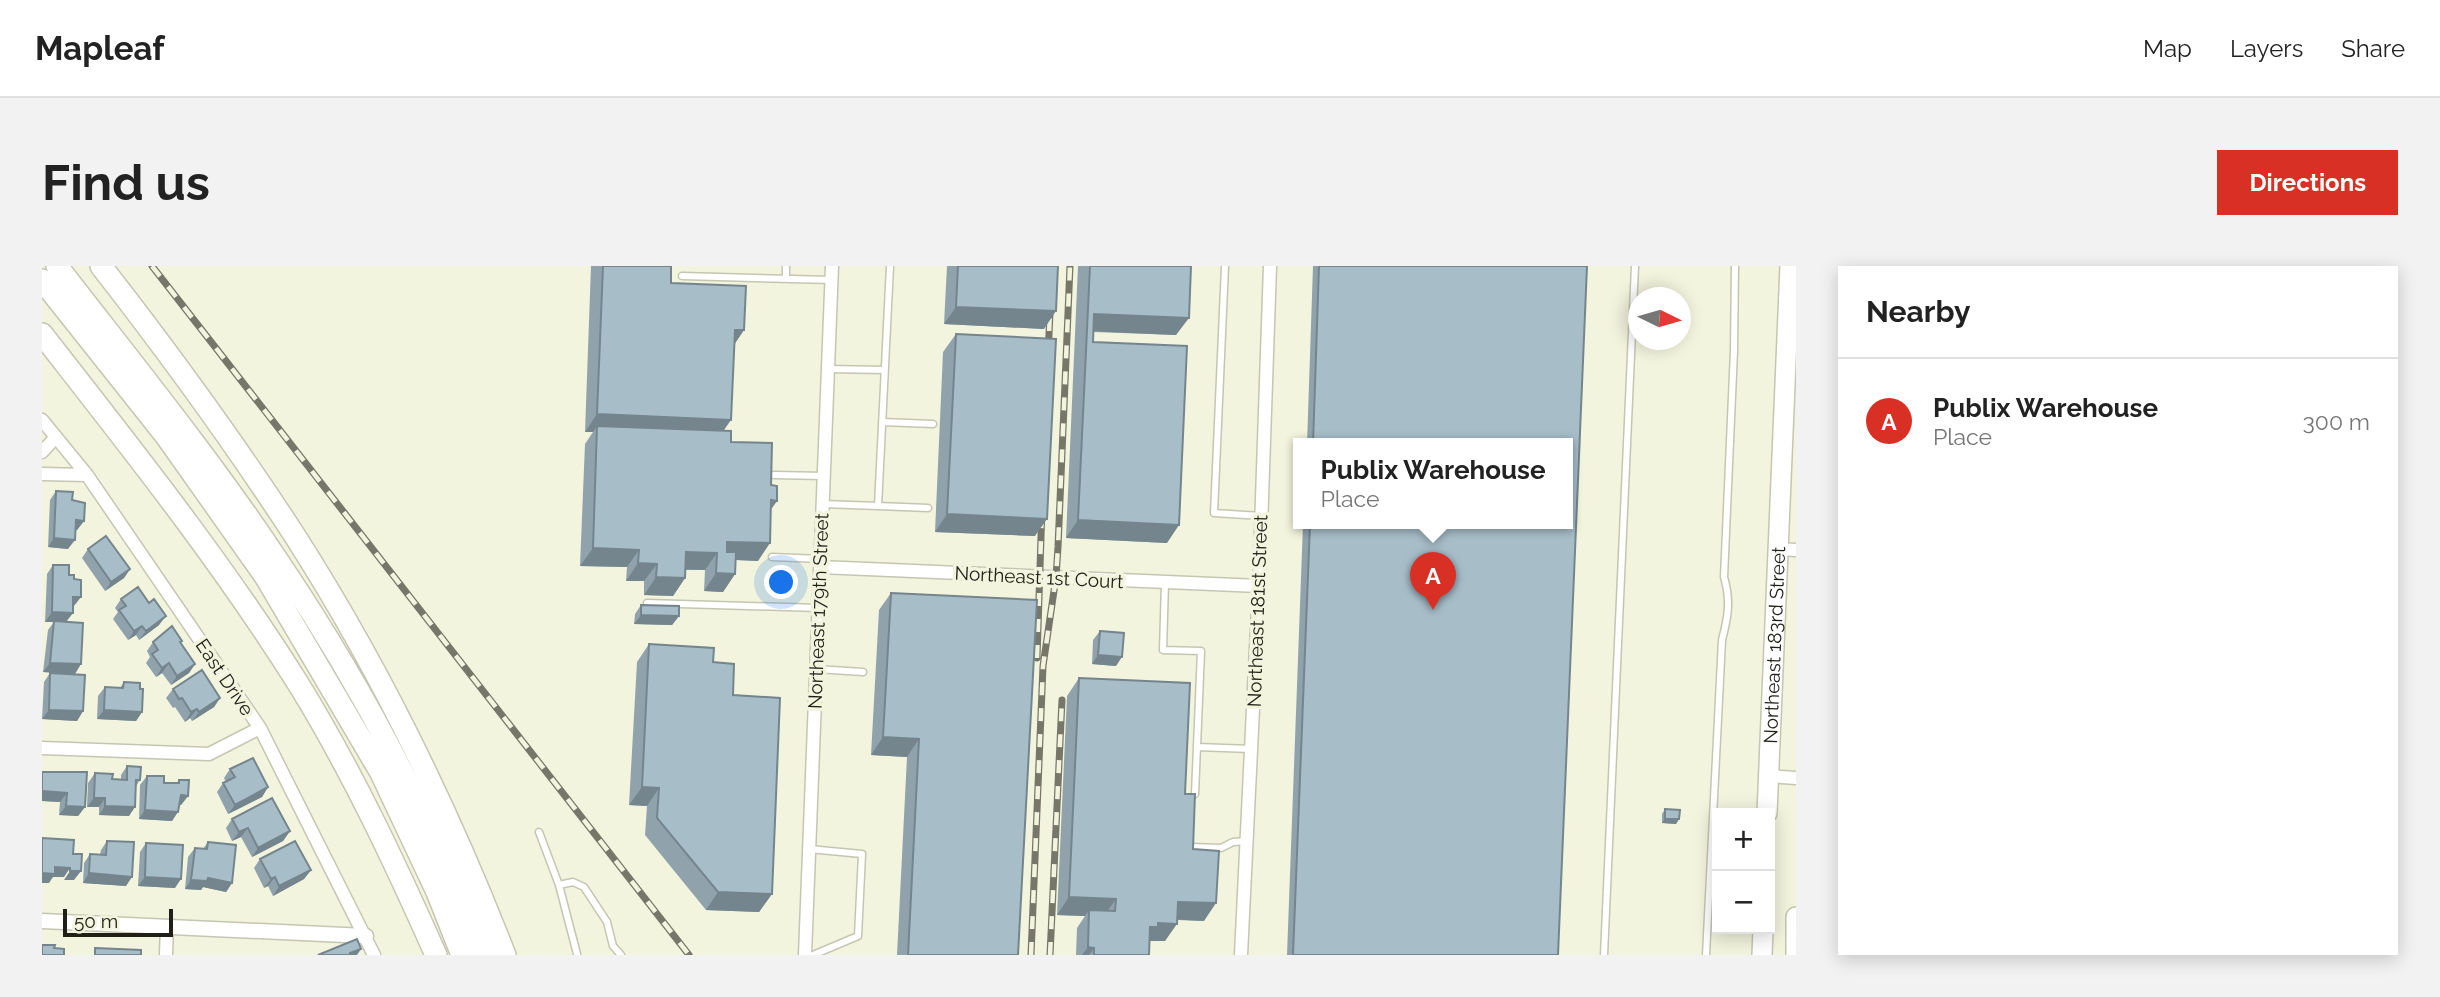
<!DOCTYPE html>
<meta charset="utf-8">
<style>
body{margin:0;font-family:Raleway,sans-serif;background:#f2f2f2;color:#222}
.controls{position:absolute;right:21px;bottom:21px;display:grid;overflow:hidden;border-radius:0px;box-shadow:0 4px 18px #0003}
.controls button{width:63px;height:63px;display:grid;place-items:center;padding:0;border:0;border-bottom:2px solid #e0e0e0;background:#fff;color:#222;font:35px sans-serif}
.compass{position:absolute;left:1586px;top:21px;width:63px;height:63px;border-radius:50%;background:#fff;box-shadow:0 4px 18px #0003;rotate:95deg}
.scale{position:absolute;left:21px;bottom:18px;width:110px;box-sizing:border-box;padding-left:7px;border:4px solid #202018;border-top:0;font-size:19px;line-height:24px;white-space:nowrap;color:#202018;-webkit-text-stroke:5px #f3f4dd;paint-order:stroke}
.you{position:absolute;left:740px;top:317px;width:24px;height:24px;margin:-18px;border:5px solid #fff;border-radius:50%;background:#1a73e8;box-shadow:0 0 0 10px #1a73e833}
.badge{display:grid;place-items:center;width:46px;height:46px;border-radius:50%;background:#d93025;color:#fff;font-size:23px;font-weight:700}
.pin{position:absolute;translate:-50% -58px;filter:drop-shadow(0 2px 4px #0008)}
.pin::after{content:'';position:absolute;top:37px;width:24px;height:21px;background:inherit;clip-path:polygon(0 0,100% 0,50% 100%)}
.popup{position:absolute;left:1251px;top:172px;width:280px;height:91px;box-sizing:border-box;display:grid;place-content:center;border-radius:0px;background:#fff;filter:drop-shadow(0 2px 5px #0005);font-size:23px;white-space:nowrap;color:#767676}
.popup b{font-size:26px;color:#222}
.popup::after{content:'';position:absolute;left:50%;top:100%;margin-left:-14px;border:14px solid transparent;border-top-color:#fff}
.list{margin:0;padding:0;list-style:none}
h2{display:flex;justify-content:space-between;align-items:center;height:91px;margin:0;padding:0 28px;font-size:30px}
h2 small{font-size:23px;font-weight:400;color:#767676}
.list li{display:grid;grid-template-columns:46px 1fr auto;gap:21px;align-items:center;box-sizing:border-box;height:126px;padding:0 28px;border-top:2px solid #e0e0e0}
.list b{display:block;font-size:26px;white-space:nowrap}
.list p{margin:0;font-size:23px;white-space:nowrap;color:#767676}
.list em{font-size:23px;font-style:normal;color:#767676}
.map{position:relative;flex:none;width:1754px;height:689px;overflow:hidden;border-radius:0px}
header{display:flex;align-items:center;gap:42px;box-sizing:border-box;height:98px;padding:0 35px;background:#fff;border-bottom:2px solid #e0e0e0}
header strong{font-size:33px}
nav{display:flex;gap:38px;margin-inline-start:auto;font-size:24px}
.intro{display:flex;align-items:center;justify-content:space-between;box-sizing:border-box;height:168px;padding:0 42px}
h1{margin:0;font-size:49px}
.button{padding:18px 32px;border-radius:0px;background:#d93025;color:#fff;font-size:24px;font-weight:700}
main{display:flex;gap:42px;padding:0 42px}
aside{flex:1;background:#fff;border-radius:0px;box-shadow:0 4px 18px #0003}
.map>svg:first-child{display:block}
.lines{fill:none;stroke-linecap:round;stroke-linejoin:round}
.service-casing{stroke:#c5c6b1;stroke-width:9}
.minor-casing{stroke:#c5c6b1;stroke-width:15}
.tertiary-casing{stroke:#c5c6b1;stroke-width:17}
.primary-casing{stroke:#c5c6b1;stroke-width:22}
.motorway-casing{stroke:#c5c6b1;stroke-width:24}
.service{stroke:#fff;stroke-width:6}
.minor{stroke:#fff;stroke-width:12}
.tertiary{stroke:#fff;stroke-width:14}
.primary{stroke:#fff;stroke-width:19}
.motorway{stroke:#fff;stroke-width:21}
.rail-casing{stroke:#767769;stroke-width:7}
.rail{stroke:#f3f4dd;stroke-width:4.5;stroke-dasharray:13;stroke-linecap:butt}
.wall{fill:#90a3ad}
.shaded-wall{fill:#75858d}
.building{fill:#a7bec9;stroke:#75858d;stroke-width:2}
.labels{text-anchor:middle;stroke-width:7;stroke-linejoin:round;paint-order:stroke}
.street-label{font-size:19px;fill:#202018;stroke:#f3f4dd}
</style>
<header>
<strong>Mapleaf</strong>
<nav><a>Map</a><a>Layers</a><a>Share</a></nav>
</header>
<div class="intro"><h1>Find us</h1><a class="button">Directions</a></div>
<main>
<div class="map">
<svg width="1754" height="689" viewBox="0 0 1754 689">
<rect width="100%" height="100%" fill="#f3f4dd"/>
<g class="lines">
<defs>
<path id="service" d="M848 0 836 240 886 242
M1183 0 1172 247 1219 250
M640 10 790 14
M744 13V0
M786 103 843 104
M840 156 891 158
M732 209 782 210
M781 238 836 240
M730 291 779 293
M1123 317 1121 384 1159 385 1153 528
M605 337 777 342
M774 403 821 406
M1155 481 1209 483
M497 566 517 619 535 688
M1149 581 1179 582 1191 576 1205 575
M767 583 820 588 816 670 771 689
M517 619 531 616 542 621 565 656 571 680 579 689
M1562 689 1593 0
M1664 689 1680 374C1686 351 1689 335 1682 311L1692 85 1693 0"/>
<path id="minor" d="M0 154 45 209 218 462 332 689
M0 186 14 171
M0 208 45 209
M1736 283 1754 284
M778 301 1217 320
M0 482 167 488 218 462
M1727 510 1754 512
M124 689 125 660
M763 689 790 0
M1199 689 1217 320 1228 0"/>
<path id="tertiary" d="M0 655 324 670"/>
<g id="primary">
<path id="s1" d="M1725 547 1748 0"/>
<path d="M1720 689 1721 663"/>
<path d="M1754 689V651"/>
</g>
<path id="motorway" d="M15 0C91 98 170 195 238 298 320 420 389 551 441 689
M59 0C126 86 191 175 251 267 336 399 406 543 463 689
M0 14 124 170 223 310 339 507 395 626 420 689
M0 68C89 182 180 296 257 419 310 505 353 597 394 689"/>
</defs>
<use href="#service" class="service-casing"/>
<use href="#minor" class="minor-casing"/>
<use href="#tertiary" class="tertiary-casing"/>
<use href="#primary" class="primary-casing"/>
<use href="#motorway" class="motorway-casing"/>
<use href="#service" class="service"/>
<use href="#minor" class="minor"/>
<use href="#tertiary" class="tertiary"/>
<use href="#primary" class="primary"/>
<use href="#motorway" class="motorway"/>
<defs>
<path id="rail" d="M110 0 647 689
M1006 91 1010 0
M995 392 1000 241
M989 689 1001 400 1014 311 1016 281 1028 0
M1008 689 1020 434"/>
</defs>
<use href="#rail" class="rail-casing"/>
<use href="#rail" class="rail"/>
</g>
<path class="wall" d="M549 0H629V17L702 64 692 78 682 165 689 176 729 219V243L716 295 693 294V308L681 326 662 325 663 304H644L643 312 631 330 602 329V315H584L585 301 538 300 543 178 551 166H543Z
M905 0H1016L1002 63 902 58Z
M1036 0H1149L1134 69 1051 66V76L1125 277 1024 272Z
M1271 0H1545L1516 689H1245L1261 258H1526V178H1265Z
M914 68 993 270 893 266 901 86Z
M14 225 30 234 42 255 35 264H33L26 283 6 281 8 234Z
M46 283 88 303 82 312 63 325 40 292Z
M11 299 27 309 32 340H31L24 356 33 408 1 406 6 364 12 356H3L5 308Z
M849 327 976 689H855L865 491 829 489 837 344Z
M79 333 117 359 97 374 94 369 86 374 71 353 76 346 73 342Z
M599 339 637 350 630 359 592 358 593 348Z
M1058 365 1074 400 1050 398 1051 374Z
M111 376 139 377 153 398 147 407 129 419 120 407 114 411 104 397 108 391 105 385Z
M607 378 671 396 730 628 717 646 664 644 603 569 605 540 587 539 595 396Z
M8 407 41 445 35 455 0 453 2 416Z
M1037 412 1143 528 1162 655 1135 654 1123 675H1108L1107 689H1034L1035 662 1043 650 1015 649 1025 430Z
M82 416 98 423 100 446 94 455 55 453 56 430 63 421 78 422Z
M131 423 178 432 172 441 150 455 148 452 143 456 133 441 131 442 124 432Z
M85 500 98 514 94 520 87 550 57 549V541H45L46 517 53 507 70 513H79V509Z
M188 503 226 521 220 531 186 548 175 526 181 517 184 516 182 512Z
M45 506 43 541 36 550 17 549 18 536 0 535Z
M105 510 122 517H135L137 514 146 530 139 539H137L130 555 97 553 98 519Z
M1623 543 1637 553 1634 558 1620 557V548Z
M190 553 248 565 241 575 210 591 199 571 190 575 184 562Z
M65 575 84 620 41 617 42 597 48 588 58 589 59 584Z
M166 576 190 617 184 626 161 621 159 624 143 623 146 591 153 582 161 583Z
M104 577 133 622 96 620 98 586Z
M218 593 269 604 262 613 231 630 226 620 222 622 212 602Z"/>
<path class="shaded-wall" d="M914 41 1014 45 1002 63 902 58Z
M1052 48 1147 52 1134 69 1045 65Z
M693 64H702L690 82Z
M555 148 689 154 677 171 555 160 551 166H543Z
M729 234 735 235 723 252Z
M905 248 1005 253 993 270 893 266Z
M34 254 42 255 35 264H28Z
M1036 254 1137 259 1125 277 1024 272Z
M12 272 33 274 26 283 6 281Z
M685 276 728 277 716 295 675 293Z
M551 282 597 284 585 301 538 300Z
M644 286 675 287 663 304 632 303Z
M596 297 615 298 602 315H584Z
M88 303 82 312 63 325 69 316Z
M674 307 693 308 681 326 662 325Z
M614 311 643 312 631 330 602 329Z
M31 331H39L32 340H25Z
M10 346 31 347 24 356H3Z
M599 349 637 350 630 359 592 358Z
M124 350 117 359 97 374 104 365Z
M100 360 94 369 86 374 92 365Z
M1056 389 1080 391 1074 400 1050 398Z
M8 397 39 398 33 408 1 406Z
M127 397 120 407 114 411 120 402Z
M153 398 147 407 129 419 135 410Z
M178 432 172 441 150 455 157 446Z
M155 443 148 452 143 456 149 446Z
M7 444 41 445 35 455 0 453Z
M62 444 100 446 94 455 55 453Z
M841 471 877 473 865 491 829 489Z
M226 521 220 531 186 548 193 539Z
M600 521 617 522 605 540 587 539Z
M0 525 25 527 18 536 0 535Z
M139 529 146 530 139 539 132 538Z
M52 532H63L57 541H45Z
M24 540 43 541 36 550 17 549Z
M63 540 93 541 87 550 57 549Z
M103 544 136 546 130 555 97 553Z
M1623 553H1637L1634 558 1620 557Z
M206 562 199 571 190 575 197 566Z
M248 565 241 575 210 591 216 582Z
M13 601 28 602 22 611H11L7 617H0V607Z
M269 604 262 613 231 630 237 620Z
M28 605H39L32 614H22Z
M47 607 90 611 84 620 41 617Z
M103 611 139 613 133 622 96 620Z
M233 611 226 620 222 622 229 613Z
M166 612 190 617 184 626 161 621 159 624 143 623 149 614Z
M676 626 730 628 717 646 664 644Z
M1027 631 1074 633 1061 651 1047 644 1043 650 1015 649Z
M1136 636 1174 637 1162 655 1124 653Z
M1116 657 1135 658 1123 675H1107L1108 661Z
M1046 681 1052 682 1047 689H1040Z
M319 683 315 689H306L308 687Z"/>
<path class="building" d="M561 0H629V17L704 20 702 64H693L689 154 555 148Z
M916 0H1016L1014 45 914 41Z
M1048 0H1149L1147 52 1052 48 1051 76 1145 80 1137 259 1036 254Z
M1277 0H1545L1516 689H1251L1268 258H1526V178H1271Z
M914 68 1014 73 1005 253 905 248Z
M555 160 689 165V176L730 177 729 219 735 220V235L729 234 728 277 685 276V286H694L693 308 674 307 675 287 644 286 643 312 614 311 615 298 596 297 597 284 551 282Z
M14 225 31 226 30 234 43 237 42 255 34 254 33 274 12 272Z
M64 270 88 303 69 316 46 283Z
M11 299H27V309H32V313L39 314V331H31V347L10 346Z
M96 321 107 337 112 333 124 350 104 365 100 360 92 365 77 344 84 340 79 333Z
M849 327 995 334 976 689H866L877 473 841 471Z
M599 339 637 340V350L599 349Z
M12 355 41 357 39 398 8 397Z
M130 360 140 375 138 376 153 398 135 410 127 397 120 402 110 388 116 384 111 376Z
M1058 365 1082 367 1080 391 1056 389Z
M607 378 672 382 671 396 692 398 691 429 738 432 730 628 676 626 615 552 617 522 600 521Z
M160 404 178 432 157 446 155 443 149 446 140 432 137 433 131 423Z
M8 407 43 409 41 445 7 444Z
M1037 412 1148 417 1143 528H1153L1151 583 1177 585 1174 637 1136 636 1135 658 1116 657V661H1108L1107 689H1052V682L1046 681 1047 644 1073 645 1074 633 1027 631Z
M82 416 98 417V423H101L100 446 62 444 63 421 81 422Z
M211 492 226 521 193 539 181 517 193 511 188 503Z
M85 500 99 501 98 514H94L93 541 63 540V532H52L53 507 71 508 70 513 85 514Z
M0 506H45L43 541 24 540 25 527 0 525Z
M105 510H122V517H137V514H147L146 530 139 529 136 546 103 544Z
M230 532 248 565 216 582 206 562 197 566 190 553Z
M1623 543 1638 544 1637 553H1623Z
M0 572 32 574 31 588H40L39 605H28V602L13 601V608L0 607Z
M65 575 92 576 90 611 47 607 48 588 64 589Z
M253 575 269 604 237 620 233 611 229 613 218 593Z
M166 576 194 579 190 617 166 612 165 615 149 614 153 582 165 583Z
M104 577 141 579 139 613 103 611Z
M315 673 319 683 308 687V689H276Z
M0 679H13L12 682 22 683V689H0Z
M53 682 99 684V689H53Z"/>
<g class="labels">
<g class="street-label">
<text transform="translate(997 311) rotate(3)" y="7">Northeast 1st Court</text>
<text transform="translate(776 345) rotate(-88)" y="7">Northeast 179th Street</text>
<text transform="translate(1215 345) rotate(-88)" y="7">Northeast 181st Street</text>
<text dy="7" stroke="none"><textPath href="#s1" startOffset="168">Northeast 183rd Street</textPath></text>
<text transform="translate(183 411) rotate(56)" y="7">East Drive</text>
</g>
</g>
</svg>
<div class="controls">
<button>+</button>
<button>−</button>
</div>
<svg class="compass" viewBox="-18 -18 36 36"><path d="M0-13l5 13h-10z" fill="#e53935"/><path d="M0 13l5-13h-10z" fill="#767676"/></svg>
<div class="scale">50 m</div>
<div class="you"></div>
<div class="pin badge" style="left:1391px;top:344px">A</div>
<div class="popup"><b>Publix Warehouse</b>Place</div>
</div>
<aside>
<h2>Nearby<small></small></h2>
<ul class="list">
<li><span class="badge">A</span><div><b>Publix Warehouse</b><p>Place</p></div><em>300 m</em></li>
</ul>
</aside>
</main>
